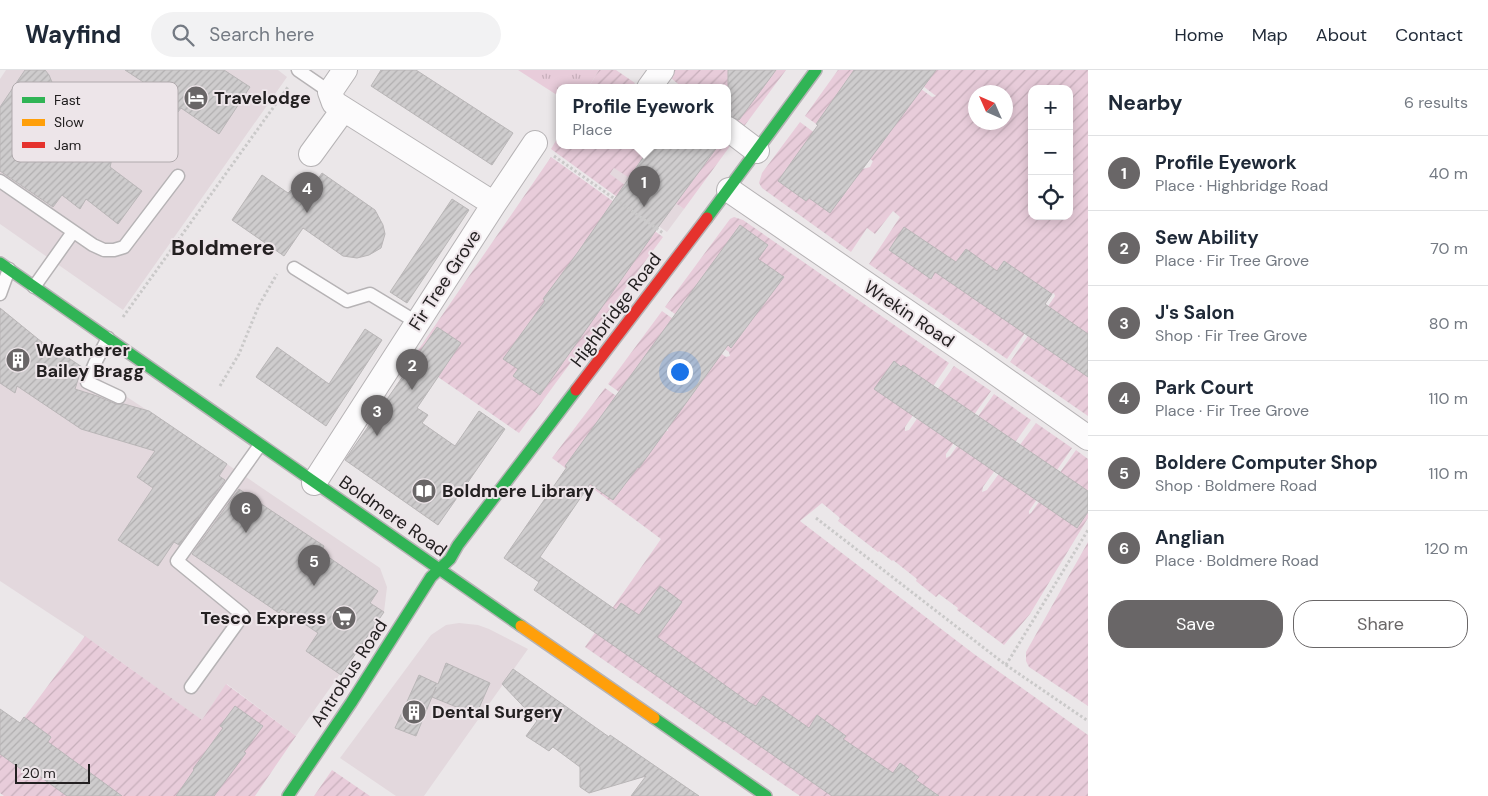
<!DOCTYPE html>
<meta charset="utf-8">
<style>
body{margin:0;font-family:"DM Sans",sans-serif;background:#f2f2f3;color:#1f2937}
.controls{position:absolute;right:15px;top:15px;display:grid;overflow:hidden;border-radius:10px;box-shadow:0 2px 12px #0003}
.controls button{width:45px;height:45px;display:grid;place-items:center;padding:0;border:0;border-bottom:1px solid #e0e1e3;background:#fff;color:#1f2937;font:25px sans-serif}
.compass{position:absolute;left:968px;top:15px;width:45px;height:45px;border-radius:50%;background:#fff;box-shadow:0 2px 12px #0003;rotate:315deg}
.scale{position:absolute;left:15px;bottom:12px;width:75px;box-sizing:border-box;padding-left:5px;border:2px solid #232021;border-top:0;font-size:14px;line-height:18px;white-space:nowrap;color:#232021;-webkit-text-stroke:4px #ede5e9;paint-order:stroke}
.you{position:absolute;left:679px;top:301px;width:18px;height:18px;margin:-12px;border:4px solid #fff;border-radius:50%;background:#1a73e8;box-shadow:0 0 0 8px #1a73e833}
.badge{display:grid;place-items:center;width:32px;height:32px;border-radius:50%;background:#696667;color:#fff;font-size:16px;font-weight:700}
.pin{position:absolute;translate:-50% -41px;filter:drop-shadow(0 1px 2px #0008)}
.pin::after{content:'';position:absolute;top:26px;width:18px;height:15px;background:inherit;clip-path:polygon(0 0,100% 0,50% 100%)}
.popup{position:absolute;left:556px;top:14px;width:175px;height:65px;box-sizing:border-box;display:grid;place-content:center;border-radius:10px;background:#fff;filter:drop-shadow(0 1px 4px #0005);font-size:16px;white-space:nowrap;color:#747a83}
.popup b{font-size:19px;color:#1f2937}
.popup::after{content:'';position:absolute;left:50%;top:100%;margin-left:-10px;border:10px solid transparent;border-top-color:#fff}
.list{margin:0;padding:0;list-style:none}
h2{display:flex;justify-content:space-between;align-items:center;height:65px;margin:0;padding:0 20px;font-size:21px}
h2 small{font-size:16px;font-weight:400;color:#747a83}
.list li{display:grid;grid-template-columns:32px 1fr auto;gap:15px;align-items:center;box-sizing:border-box;height:75px;padding:0 20px;border-top:1px solid #e0e1e3}
.list b{display:block;font-size:19px;white-space:nowrap}
.list p{margin:0;font-size:16px;white-space:nowrap;color:#747a83}
.list em{font-size:16px;font-style:normal;color:#747a83}
.actions{display:flex;gap:10px;padding:15px 20px}
.actions a{flex:1;padding:11px 0;border:1px solid #696667;border-radius:20px;text-align:center;font-size:18px;color:#696667}
.actions .main{background:#696667;color:#fff}
.icon{flex:none;width:28px;height:28px;fill:none;stroke:currentColor;stroke-width:2;stroke-linecap:round;stroke-linejoin:round}
.map{position:relative;flex:none;width:1088px;height:726px;overflow:hidden}
header{display:flex;align-items:center;gap:30px;box-sizing:border-box;height:70px;padding:0 25px;background:#fff;border-bottom:1px solid #e0e1e3}
header strong{font-size:24px}
nav{display:flex;gap:28px;margin-inline-start:auto;font-size:18px}
.search{width:350px;height:45px;background:#f2f2f3;display:flex;align-items:center;gap:12px;box-sizing:border-box;padding:0 18px;border-radius:28px;color:#747a83;font-size:19px}
main{display:flex}
aside{flex:1;background:#fff}
.map>svg:first-child{display:block}
.built{fill:#e3d8dd}
.grass{fill:url(#grass-tufts)}
.garden{fill:url(#garden-furrows);fill-rule:evenodd}
.building{fill:url(#building-hatch);stroke:#b9b6b7}
.lines{fill:none;stroke-linecap:round;stroke-linejoin:round}
.lane-casing{stroke:#b6b3b5;stroke-width:15}
.street-casing{stroke:#b6b3b5;stroke-width:26}
.fast-casing{stroke:#b6b3b5;stroke-width:14}
.slow-casing{stroke:#b6b3b5;stroke-width:14}
.jam-casing{stroke:#b6b3b5;stroke-width:14}
.path{stroke:#cac9c9;stroke-width:3;stroke-dasharray:2.5 2.5;stroke-linecap:butt}
.lane{stroke:#fcfbfc;stroke-width:12}
.street{stroke:#fcfbfc;stroke-width:24}
.fast{stroke:#30b455;stroke-width:11}
.slow{stroke:#ff9f0a;stroke-width:11}
.jam{stroke:#e5322d;stroke-width:11}
.labels{text-anchor:middle;stroke-width:4;stroke-linejoin:round;paint-order:stroke}
.poi-label{font-size:18px;font-weight:bold;fill:#232021;stroke:#ede5e9;text-anchor:start}
.street-label{font-size:18px;fill:#232021;stroke:#ede5e9}
.district-label{font-size:22px;font-weight:bold;fill:#232021;stroke:#ede5e9}
.key{fill:#ede5e9;stroke:#b0aaad;stroke-width:1}
.key-label{font-size:14px;fill:#232021}
</style>
<header>
<strong>Wayfind</strong>
<div class="search"><svg class="icon" aria-label="search" viewBox="0 0 24 24"><circle cx="10" cy="10" r="6"/><path d="M15 15l6 6"/></svg>Search here</div>
<nav><a>Home</a><a>Map</a><a>About</a><a>Contact</a></nav>
</header>
<main>
<div class="map">
<svg width="1088" height="726" viewBox="0 0 1088 726">
<defs>
<pattern id="grass-tufts" width="24" height="20" patternUnits="userSpaceOnUse" patternTransform="scale(1.25)"><rect width="24" height="20" fill="#e8ccda"/><path d="M3 7l-1-3M5 7V3M7 7l1-3M15 17l-1-3M17 17v-4M19 17l1-3" fill="none" stroke="#c7afbb"/></pattern>
<pattern id="garden-furrows" width="10" height="10" patternUnits="userSpaceOnUse" patternTransform="scale(1.25)"><rect width="10" height="10" fill="#e8ccda"/><path d="M-1 1l2-2M0 10L10 0M9 11l2-2" fill="none" stroke="#c7afbb"/></pattern>
<pattern id="building-hatch" width="6" height="6" patternUnits="userSpaceOnUse" patternTransform="scale(1.25)"><rect width="6" height="6" fill="#cecccd"/><path d="M-1 1l2-2M0 6l6-6M5 7l2-2" fill="none" stroke="#b1afb0"/></pattern>
</defs>
<rect width="100%" height="100%" fill="#ebe7e9"/>
<path class="built" d="M6 0H278L287 7 123 240 0 154V9Z
M614 98 631 102 684 139 667 162 620 129 610 104Z
M0 238 37 268 162 350 380 498 387 517 384 542 296 666 227 614 202 651 105 580 0 511Z
M459 553 478 555 489 559 528 579 424 726H396L340 688 431 565 446 555Z"/>
<path class="grass" d="M518 0H599L588 18H560V27Z"/>
<path class="garden" d="M599 0H616L635 13 631 18H588Z
M671 0H786L742 59 728 52V18H683L671 8Z
M838 0H895L932 27 936 26 902 0H1088V346L1010 292 1055 226 1054 223 1052 224 1007 289 869 194 900 147 893 141 875 164 867 158 851 182 762 118 759 113 762 103 800 52 863 99 870 97 873 91 870 89 868 91 805 46ZM1032 19H1069V146H1032ZM976 22H1006V52H976Z
M728 63 733 72 684 139 631 103 628 107 614 98 610 104 629 118 620 129 551 79 560 64V76H728Z
M551 87 663 167 519 363 412 289Z
M734 147 743 150 949 293 905 357V361L909 360 954 296 991 321 946 384V388L950 386 994 324 1031 350 983 417 982 422 987 420 1036 353 1072 378 1029 441V444L1031 443 1076 380 1088 389V448L1030 544 1004 575 957 540 958 538 939 524 936 527 916 511 917 509 893 490 892 491 879 481 878 482 838 451 840 448 822 433 800 451 974 584 1088 665V726H800L585 577 661 469 552 388 605 318 664 360 668 361V357L608 314 662 241 726 287 730 286 729 282 665 237 730 149Z
M1088 472V636L1029 597 1026 591V582Z
M85 566 202 650 226 614 296 666 255 726H4L0 723V680Z
M332 700 370 726H314Z"/>
<path class="building" d="M25 0H45L49 5 54 17 82 38 70 56 95 72 116 73 110 97 142 121 118 154 86 129 80 139 62 125 53 137 0 101V37Z
M125 0H224L250 17 219 64 181 38 178 42 150 25 154 19Z
M381 0H416L513 63 492 95 371 16Z
M728 0H776L739 50 728 46Z
M854 0H936L830 143 809 128 806 131 778 111 818 55 816 54Z
M651 76H718L659 156 540 325 513 306 518 299 503 289 545 231 543 229 578 182Z
M322 103 375 140 383 155 385 164 381 178 369 185 357 188 343 186 303 158 284 186 232 150 262 105 288 123 291 120 304 129Z
M452 129 469 140 407 233 390 222Z
M740 155 768 175 758 189 784 207 731 278 728 275 639 398 638 397 613 430 590 414 540 487 616 540 621 533 639 545 660 516 682 532 657 567 750 633 756 636 763 626 809 658 817 645 846 666 843 669 893 703 900 693 919 707 916 710 939 726H832L724 651 723 652 534 520 539 512 504 488 567 397 565 396Z
M904 157 956 192 966 179 997 201 1004 191 1052 224 1045 234 1088 264V307L935 202 931 209 889 180Z
M0 238 54 282 55 279 82 297 75 319 97 326 116 334H124L149 341 227 394 219 406 225 410 179 475 174 472 158 496 118 470 153 418 137 407 155 381 81 359 17 316 15 323 0 313Z
M437 257 461 273 417 338 428 345 422 353 455 376 479 341 505 359 438 455 345 390Z
M365 259 382 270 326 356 256 307 277 277 329 314Z
M894 291 901 297 903 295 1088 421V442L1077 458 874 319Z
M239 419 324 476 321 482 378 521 370 533 384 542 341 605 306 581 318 563 282 539 279 543 192 484Z
M446 593 490 613 476 645 432 627 436 617 416 666 395 658 419 605 438 614Z
M513 599 609 667 610 665 699 726H631L646 706 589 723 580 717V697L553 677 549 681 526 666 537 651 502 614Z
M235 636 263 656 244 682 246 683 214 726H176L194 700 193 699 223 658 220 656Z
M0 639 20 653 24 647 51 667 48 672 122 726H67L28 698 25 702 0 684Z"/>
<g class="lines">
<defs>
<path id="lane" d="M298 0 330 22
M0 111 93 175 104 180H114L124 177 178 106
M294 198 347 231 370 224 418 253
M34 217 73 162
M0 224 9 199
M108 268 95 293 87 312 119 327
M191 617 243 545 177 491 260 375"/>
<path id="street" d="M345 0 330 22 334 33 494 134
M649 18 662 0
M728 59 757 81
M311 84 343 40
M729 120 976 289 1088 368
M314 413 494 134 535 73"/>
<path id="fast" d="M707 148 816 0
M0 193 521 556
M654 648 766 726
M288 726 351 633 431 507 450 489 458 475 576 320"/>
<path id="slow" d="M521 556 654 648"/>
<path id="jam" d="M576 320 707 148"/>
</defs>
<use href="#lane" class="lane-casing"/>
<use href="#street" class="street-casing"/>
<use href="#fast" class="fast-casing"/>
<use href="#slow" class="slow-casing"/>
<use href="#jam" class="jam-casing"/>
<path class="path" d="M554 86 663 163
M123 247 288 17
M220 316 239 284 259 235 277 204
M816 448 1006 595 1088 651
M1006 595 1088 460"/>
<use href="#lane" class="lane"/>
<use href="#street" class="street"/>
<use href="#fast" class="fast"/>
<use href="#slow" class="slow"/>
<use href="#jam" class="jam"/>
</g>
<defs>
<symbol id="hotel-disc" viewBox="-11 -11 22 22"><circle r="9.5" fill="#696667" stroke="#ede5e9"/><path d="M-6-4.5h1.5V1H6V5H4.5V3h-9V5H-6ZM-4 0a1.8 1.8 0 1 1 3.6 0ZM.5 0V-2.5h3Q6-2.5 6 0Z" fill="#fff"/></symbol>
<symbol id="building-disc" viewBox="-11 -11 22 22"><circle r="9.5" fill="#696667" stroke="#ede5e9"/><path d="M-4-6H4V6H1V3H-1V6H-4ZM-2.5-4.3h1.7v1.8h-1.7ZM.8-4.3h1.7v1.8H.8ZM-2.5-1h1.7V.8h-1.7ZM.8-1h1.7V.8H.8Z" fill="#fff"/></symbol>
<symbol id="library-disc" viewBox="-11 -11 22 22"><circle r="9.5" fill="#696667" stroke="#ede5e9"/><path d="M-6-4Q-3-5.5-.7-3.5V5Q-3 3-6 4ZM6-4Q3-5.5 .7-3.5V5Q3 3 6 4Z" fill="#fff"/></symbol>
<symbol id="supermarket-disc" viewBox="-11 -11 22 22"><circle r="9.5" fill="#696667" stroke="#ede5e9"/><path d="M-6-5.5h2.5l.6 2H6L4.5 2H-2.5L-4.4-4H-6ZM-1.5 3.2a1.3 1.3 0 1 0 .1 0ZM3 3.2a1.3 1.3 0 1 0 .1 0Z" fill="#fff"/></symbol>
</defs>
<g fill-rule="evenodd">
<use href="#hotel-disc" x="182" y="14" width="28" height="28"/>
<use href="#building-disc" x="4" y="276" width="28" height="28"/>
<use href="#library-disc" x="410" y="407" width="28" height="28"/>
<use href="#supermarket-disc" x="330" y="534" width="28" height="28"/>
<use href="#building-disc" x="400" y="628" width="28" height="28"/>
</g>
<g class="labels">
<g class="poi-label">
<text x="214" y="34">Travelodge</text>
<text x="36" y="286">Weatherer<tspan x="36" dy="21">Bailey Bragg</tspan></text>
<text x="442" y="427">Boldmere Library</text>
<text x="326" y="554" text-anchor="end">Tesco Express</text>
<text x="432" y="648">Dental Surgery</text>
</g>
<g class="street-label">
<text transform="translate(445 210) rotate(-57)" y="6">Fir Tree Grove</text>
<text transform="translate(616 240) rotate(-53)" y="6">Highbridge Road</text>
<text transform="translate(909 244) rotate(34)" y="6">Wrekin Road</text>
<text transform="translate(393 446) rotate(35)" y="6">Boldmere Road</text>
<text transform="translate(349 603) rotate(-57)" y="6">Antrobus Road</text>
</g>
<g class="district-label">
<text x="223" y="185">Boldmere</text>
</g>
</g>
<rect x="12" y="12" width="166" height="80" rx="8" class="key"/>
<rect x="22" y="27" width="23" height="6" fill="#30b455"/>
<rect x="22" y="49" width="23" height="7" fill="#ff9f0a"/>
<rect x="22" y="72" width="23" height="6" fill="#e5322d"/>
<g class="key-label">
<text x="54" y="35">Fast</text>
<text x="54" y="57">Slow</text>
<text x="54" y="80">Jam</text>
</g>
</svg>
<div class="controls">
<button>+</button>
<button>−</button>
<button><svg class="icon" aria-label="locate" viewBox="0 0 24 24"><circle cx="12" cy="12" r="6"/><path d="M12 2v4M12 18v4M2 12h4M18 12h4"/></svg></button>
</div>
<svg class="compass" viewBox="-18 -18 36 36"><path d="M0-13l5 13h-10z" fill="#e53935"/><path d="M0 13l5-13h-10z" fill="#747a83"/></svg>
<div class="scale">20 m</div>
<div class="you"></div>
<div class="pin badge" style="left:644px;top:137px">1</div>
<div class="popup"><b>Profile Eyework</b>Place</div>
<div class="pin badge" style="left:412px;top:320px">2</div>
<div class="pin badge" style="left:377px;top:366px">3</div>
<div class="pin badge" style="left:307px;top:143px">4</div>
<div class="pin badge" style="left:314px;top:516px">5</div>
<div class="pin badge" style="left:246px;top:463px">6</div>
</div>
<aside>
<h2>Nearby<small>6 results</small></h2>
<ul class="list">
<li><span class="badge">1</span><div><b>Profile Eyework</b><p>Place · Highbridge Road</p></div><em>40 m</em></li>
<li><span class="badge">2</span><div><b>Sew Ability</b><p>Place · Fir Tree Grove</p></div><em>70 m</em></li>
<li><span class="badge">3</span><div><b>J's Salon</b><p>Shop · Fir Tree Grove</p></div><em>80 m</em></li>
<li><span class="badge">4</span><div><b>Park Court</b><p>Place · Fir Tree Grove</p></div><em>110 m</em></li>
<li><span class="badge">5</span><div><b>Boldere Computer Shop</b><p>Shop · Boldmere Road</p></div><em>110 m</em></li>
<li><span class="badge">6</span><div><b>Anglian</b><p>Place · Boldmere Road</p></div><em>120 m</em></li>
</ul>
<div class="actions"><a class="main">Save</a><a>Share</a></div>
</aside>
</main>
